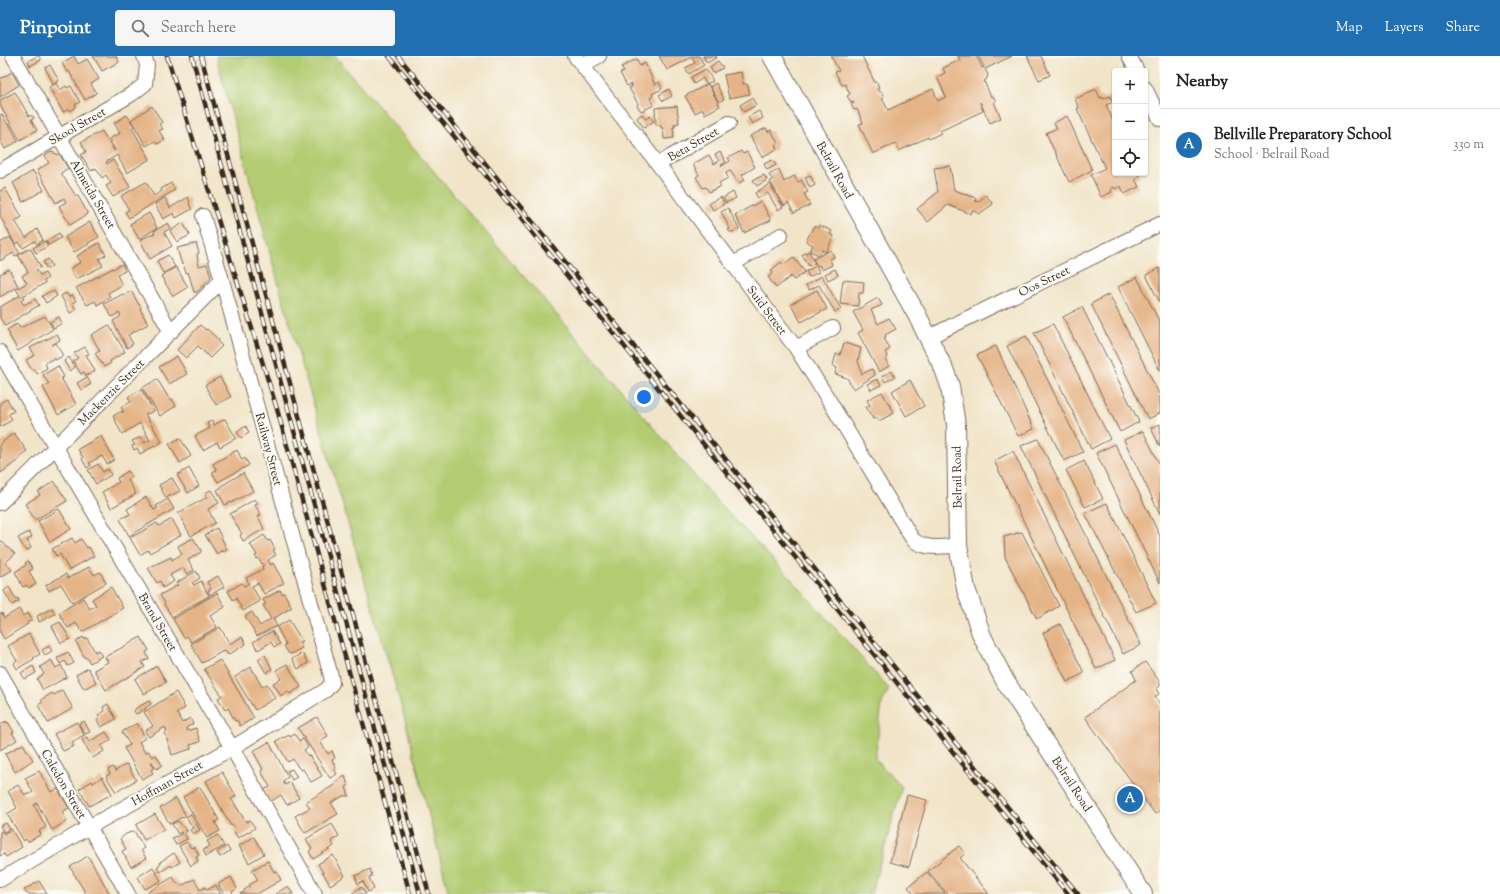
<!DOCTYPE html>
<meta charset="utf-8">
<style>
body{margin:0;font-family:"Sorts Mill Goudy",serif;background:#f6f6f6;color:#222}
.controls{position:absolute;right:12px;top:12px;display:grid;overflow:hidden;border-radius:4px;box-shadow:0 1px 3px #0004}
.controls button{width:36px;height:36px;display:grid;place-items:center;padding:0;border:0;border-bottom:1px solid #e0e0e0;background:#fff;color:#222;font:20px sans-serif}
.you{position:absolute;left:644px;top:341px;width:14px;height:14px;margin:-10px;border:3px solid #fff;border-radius:50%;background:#1a73e8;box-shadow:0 0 0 6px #1a73e833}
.badge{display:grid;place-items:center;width:26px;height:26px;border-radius:50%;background:#1f6fb2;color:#fff;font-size:13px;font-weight:700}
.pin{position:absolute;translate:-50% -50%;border:2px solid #fff;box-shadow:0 1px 4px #0006}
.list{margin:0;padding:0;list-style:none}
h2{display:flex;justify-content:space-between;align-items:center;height:52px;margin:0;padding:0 16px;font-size:17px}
h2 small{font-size:13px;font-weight:400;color:#767676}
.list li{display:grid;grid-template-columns:26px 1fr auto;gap:12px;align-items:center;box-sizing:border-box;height:72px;padding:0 16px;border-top:1px solid #e0e0e0}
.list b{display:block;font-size:15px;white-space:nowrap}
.list p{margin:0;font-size:13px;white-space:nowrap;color:#767676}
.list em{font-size:13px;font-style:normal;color:#767676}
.icon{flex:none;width:22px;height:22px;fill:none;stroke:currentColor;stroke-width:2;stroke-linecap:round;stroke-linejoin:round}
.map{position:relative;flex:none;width:1160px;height:838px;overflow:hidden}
header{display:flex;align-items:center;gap:24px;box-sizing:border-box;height:56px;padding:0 20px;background:#1f6fb2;color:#fff}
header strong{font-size:19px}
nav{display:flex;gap:22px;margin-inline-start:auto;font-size:14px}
.search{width:280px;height:36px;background:#f6f6f6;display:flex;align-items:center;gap:10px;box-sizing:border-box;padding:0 14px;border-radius:4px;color:#767676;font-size:15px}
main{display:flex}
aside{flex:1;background:#fff}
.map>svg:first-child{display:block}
.green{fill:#b2cc72;stroke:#767b48}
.building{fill:#e5b486}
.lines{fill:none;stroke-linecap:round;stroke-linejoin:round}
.minor-casing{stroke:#7b6b5a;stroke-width:16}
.tertiary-casing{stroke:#7b6b5a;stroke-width:20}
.minor{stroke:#fff;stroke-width:14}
.tertiary{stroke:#fff;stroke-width:18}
.rail-casing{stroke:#3b2a1e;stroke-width:4.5}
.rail{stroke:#fdfcf7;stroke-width:3;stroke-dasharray:9;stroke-linecap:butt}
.labels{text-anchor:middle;stroke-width:4;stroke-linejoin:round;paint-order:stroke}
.street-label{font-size:12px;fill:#3b2a1e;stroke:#fdfcf7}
</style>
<header>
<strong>Pinpoint</strong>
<div class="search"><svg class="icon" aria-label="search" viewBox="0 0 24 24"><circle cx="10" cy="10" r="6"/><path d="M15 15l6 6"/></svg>Search here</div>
<nav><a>Map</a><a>Layers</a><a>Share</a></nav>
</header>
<main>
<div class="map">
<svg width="1160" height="838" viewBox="0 0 1160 838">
<rect width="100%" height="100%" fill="#fdfcf7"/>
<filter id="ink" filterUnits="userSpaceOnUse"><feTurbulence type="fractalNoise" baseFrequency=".025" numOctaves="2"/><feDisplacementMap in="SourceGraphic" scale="8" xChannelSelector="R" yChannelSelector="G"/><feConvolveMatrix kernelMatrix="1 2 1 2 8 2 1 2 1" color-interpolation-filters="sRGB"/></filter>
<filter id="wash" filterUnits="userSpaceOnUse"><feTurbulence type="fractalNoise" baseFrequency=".012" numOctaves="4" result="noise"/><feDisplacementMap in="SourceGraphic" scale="16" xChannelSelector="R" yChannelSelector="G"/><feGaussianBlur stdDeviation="0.9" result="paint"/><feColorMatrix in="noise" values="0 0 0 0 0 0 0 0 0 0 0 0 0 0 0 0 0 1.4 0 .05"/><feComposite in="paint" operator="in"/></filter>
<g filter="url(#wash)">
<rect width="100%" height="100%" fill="#f1e4c8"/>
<path class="green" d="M216 0H335L712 440 797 529 889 633 882 647 875 703 902 731 871 838H449L403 656 275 216Z"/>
<g id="blocks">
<path class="building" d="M37 0H39L41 4 30 10 28 5Z
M74 0 78 8 87 3 99 23 91 28 96 37 85 44 69 15 67 16 62 7Z
M93 0H116L119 6 102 15Z
M659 0H699L704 9 689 18 685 12 695 7 692 1 667 14Z
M703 0H716L717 1 707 7Z
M831 0H862L875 27 877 26 879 32 877 33 879 36 881 35 884 41 882 42 888 54 933 33 938 45 946 41 937 21 945 17 943 12 960 4 958 0H976L982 12 984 11 978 0H1012L985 13 988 19 986 24 984 25 991 41 993 40 996 45 994 46 1001 62 990 67 980 46 983 55 940 75 941 77 929 83 928 81 899 95 896 87 873 98 859 68 863 67 857 53 854 54 851 48 854 47 853 45 851 46 847 40 850 38 845 28 842 29 835 16 839 15Z
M1027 0H1041L1050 19 1039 24Z
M637 3 640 10 645 7 655 29 659 26 662 33 652 38 653 40 650 42 654 49 642 55 641 54H640L637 50 638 48 629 32 632 31 631 28 627 30 620 17 624 16 621 11Z
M718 5 723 12 713 17 710 11Z
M50 9 59 25 53 27 45 12Z
M706 13 713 25 706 28 703 22 694 28 691 21Z
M12 16 19 29 0 41V23Z
M741 16 743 28H747L750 38 729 42 724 19Z
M56 27 60 34 66 30 67 32 71 30 80 46 75 49 76 51 70 55 69 53 63 56 49 31Z
M716 27 724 43 719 46 710 31Z
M708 28 720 50 705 58 703 53 695 57 685 40Z
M669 33 672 40 663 45 659 39Z
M1096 33 1100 42 1102 41 1103 43 1110 40 1113 46 1106 49 1115 69V117H1138L1140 121 1135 123 1139 131 1124 138 1121 130 1115 133 1114 131 1111 132 1112 136 1101 141 1091 119 1105 112 1077 53 1079 52 1075 43Z
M15 36 29 60H33L34 62 31 64 37 74 20 84 0 49V44Z
M752 42 756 49 744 56 740 49Z
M152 50 162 66 159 68 163 73 159 75 165 84 157 88 155 85 146 90 131 64Z
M677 50 679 67 674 68 675 71H673L674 82 664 83 663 72H661V69H656L655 52Z
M759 55 763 62 752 68 748 61Z
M2 58 8 69 9 68 18 85 5 93 0 84V59Z
M642 58 646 63 650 60 654 65 644 72 637 62Z
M127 59 134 70 132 72 150 103 127 117 117 99 106 106 107 108 113 104 130 131 113 141 106 130 111 127 106 119 102 122 96 112 91 115 81 99 86 96 81 86 102 75 114 95 115 94 109 83 120 77 114 67Z
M1067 60 1092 114 1069 126 1046 77 1057 72 1054 67Z
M766 72 768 76 771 74 778 87 775 89 777 93 762 101 750 80Z
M741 95 743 98 747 96 755 111 742 119 745 124 739 127 730 115 726 117 728 122 719 127 721 130 709 136 706 131 703 132 696 121 699 119 693 108 709 99 714 108 719 105 715 99 720 96 726 106 721 109 722 110 730 105 728 102Z
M51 96 60 99 68 112 61 117 76 140H78L88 158 70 169 59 150 66 146 64 142 56 147 37 114 49 107 45 100Z
M772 104 776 109 767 114 764 108Z
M950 110 954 134 976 142 975 145 978 146 986 139 993 148 979 158 972 154 971 158 948 149 928 166 917 153 938 136 934 112Z
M779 113 784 126 794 120 798 126 801 124 808 136 804 138 810 149 794 157 788 147 784 150 770 125 773 124 769 119Z
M33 115 44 134 23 146 13 127Z
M764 119 767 124 757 130 753 124Z
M810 119 815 129 810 132 805 121Z
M146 126 154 140 162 135 161 133 171 127 175 134 129 162 125 156 129 154 121 140Z
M770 128 783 151 778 154 768 137 758 142 755 137Z
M5 132 22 161 15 165 26 182 37 173 43 184 37 188 35 185 23 192 19 186 15 188 0 160V135Z
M733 136 736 142 726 147 723 142Z
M188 141 190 147 189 148 192 153 176 162 174 157 163 163 155 148 165 142 170 152Z
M721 141 724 148 713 154 709 147Z
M761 145 771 164 744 177 735 159Z
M728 152 739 173 732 176H730L728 174 730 173 721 156Z
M149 157 157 172 139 183 130 168Z
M90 166 99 181 88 187 89 188 74 196 65 181Z
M168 167 171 172 164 176 172 190 150 203 140 184 155 177 154 175Z
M183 167 190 179 177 186 170 175Z
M819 169 832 175 830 178 834 180 826 196 822 194 819 199 810 195 813 189 806 185 814 170 818 172Z
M59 177 61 182 49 189 46 185Z
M10 181 20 198 15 200 13 197 0 205V187Z
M45 185 48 190 36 197 33 192Z
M99 187 106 199 99 203 103 210 76 223 70 213 81 206 77 200Z
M196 187 199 197 197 198 199 210 207 208 211 221 197 236H194L190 222 188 216 186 217 183 208 182 209 177 192 194 188V189Z
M30 192 41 211 36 214 40 219 45 217 48 222 44 225 45 227 23 240 24 243 21 245 24 249 35 243 39 249 5 270 0 262V251L19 240 21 241 16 233 27 227 22 220 28 216 18 199Z
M831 194 834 201 830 203 832 209 822 214 819 209 817 210 813 203Z
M809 195 815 207 809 210 802 199Z
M168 199 175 211 163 217 157 205Z
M793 201 805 216 794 224 791 220 776 232 768 221 773 217 771 214 781 206 784 209Z
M48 203 52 210 47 213 43 206Z
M122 208 125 215 117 219 122 229 108 237 110 241 109 242 97 249 95 245 87 249 76 232 113 212V213Z
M816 210 819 216 809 221 806 215Z
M176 211 188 231 173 240 161 220Z
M1160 212V247L1146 219Z
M9 213 18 230 0 241V218Z
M835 213 838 219 828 224 825 218Z
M822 220 841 253 835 256 819 229 809 234 806 229Z
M1137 221 1160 267V315L1118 231Z
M843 224 864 226 863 237H859L858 250 840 248Z
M817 234 827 253 801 266 791 248Z
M51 235 52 236 54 235 57 240 46 247 42 240Z
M131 235 141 252 140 253 148 268 128 279 133 288 127 292 113 265 121 260 119 257 112 261 104 248 123 238 124 239Z
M66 237 69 241 72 239 76 245 72 247 76 254 70 257 61 240Z
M1109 238 1160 340V357L1148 363 1091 248Z
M878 242 882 249 871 254 878 268 889 262 896 273 885 279 886 281 884 282 890 293 885 296 888 301 885 303 889 310 879 316 858 277 863 274 853 256Z
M1082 251 1139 366 1120 376 1063 261Z
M45 260 53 273 18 295 9 279 10 278 7 274 17 268 20 272Z
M59 261 62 267 54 272 50 266Z
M1053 268 1110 383 1091 393 1034 277Z
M109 269 125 296 110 305 111 307 104 311 95 297 100 295 91 279Z
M200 269 206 274 207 273 219 284 218 286 222 290 210 302 198 290 186 302 177 294Z
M57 278 60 284 52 289 56 287 63 300 55 304 54 302 45 307 47 312 37 318 34 313 32 314 26 304 35 299 30 292Z
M1026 280 1083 396 1064 405 1007 290Z
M844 287 861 292 858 305 862 318 872 313 875 319 854 333 849 327H850L847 322 835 318 837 312 833 310 836 298 840 299Z
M996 290 1034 373 1018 380 977 299Z
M85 291 89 298 86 299 95 315 86 320 84 316 81 318 73 305 78 302 74 297Z
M177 300 187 318 169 328 159 311Z
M69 301 75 311 70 315 64 305Z
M58 310 64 321 61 322 76 348 58 359 43 331 49 328 43 319Z
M892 315 895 321 885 326 882 320Z
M87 321 91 328 81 334 77 327Z
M220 321 231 341 216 349 205 329Z
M157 323 170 344 172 343 176 350 160 360 142 332Z
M877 323 881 329 871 334 867 328Z
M910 324 924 350 906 360 892 335Z
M141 333 154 355 147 358V357L145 358 162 386 140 398 137 392 134 394 132 390 135 389 132 385 141 381 144 387 150 384 140 367 122 378 113 360 122 355V357L124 356 121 351 131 346 128 341Z
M882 336 894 357 879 365 876 361 873 363 866 351 870 349 867 344Z
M7 343 14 355 9 358 12 364 0 371V347Z
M225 363 236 382 220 391 217 386 203 394 195 380 210 372 207 367 212 365 214 369Z
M1160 368V391L1151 372Z
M246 370 249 377 241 382 237 376Z
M1143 375 1160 409V458L1124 384Z
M14 377 27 395 20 400 21 402 1 417 0 388Z
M101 380 114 404 107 408 102 400 89 407 91 409 87 412 82 403 83 402 78 393Z
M180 382 191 400 180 407 169 388Z
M1038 383 1141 589 1123 598 1021 390Z
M1115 388 1160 480V527L1096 397Z
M237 394 242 404 245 402 249 409 218 426 212 416 217 414 213 408Z
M1013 395 1115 604 1096 613 994 405Z
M1084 405 1103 443 1085 451 1066 414Z
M98 408 103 416 108 413 111 419 96 428 88 414Z
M189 412 199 430 188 437 177 419Z
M128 415 132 421 128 424 136 438 111 452 102 436 119 426 117 422Z
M243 417 253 435 231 447V446L225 449 217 434 222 431 221 430Z
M172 422 180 435 166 442 159 429Z
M54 425 67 445 35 464 25 448 40 439 38 436Z
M211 434 219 447 208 453 215 467 191 480 178 457 202 444 207 441 205 437Z
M146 441 154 454 158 452 156 450 168 443 174 453 129 480 120 463 130 458 127 453Z
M255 443 258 447 255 449 261 459 258 460 264 473 243 485 240 479 242 478 230 458Z
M1107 447 1156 547 1136 556 1085 457Z
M59 453 71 473 50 486 38 465Z
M172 463 181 479 150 497 148 494 140 499 130 482 157 467 159 470Z
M217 472 227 494 223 496 222 494 217 498 205 479Z
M29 476 32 481 27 484 31 492 26 495 18 482Z
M1022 476 1059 550 1037 563 1005 501 1004 481Z
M264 479 268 485 270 484 275 493 273 494 276 499 268 504 271 509 273 507 284 527 264 538 258 527 252 530 260 545 243 555 236 542 233 544 228 535 242 527 244 530 246 529 249 527 246 522 263 513 262 510 264 509 263 507 262 508 258 502 257 503 255 500 257 499 250 488Z
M72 482 75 487 81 483 87 492 89 491 94 500 69 514 60 498 56 500 52 493Z
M193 482 201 494V496L188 504 194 514 187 518 183 512 170 519 174 525 163 532 160 525 157 527 148 512 171 501 172 504 182 498 178 490Z
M0 484 15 498 5 507 12 514 1 521 0 520Z
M28 505 33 513 29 515 36 528 29 532 27 529 23 531 15 516 26 509 25 507Z
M89 511 94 519 100 516 106 527 78 543 72 546 61 528 49 535 46 529 66 518 68 522Z
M196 515 200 522 192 527 194 529 201 525 209 540 172 561 164 548 165 547 160 539 178 529 176 527Z
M218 520 224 531 210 539 208 535 211 533 207 526Z
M9 531 16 543 18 542 19 545 12 549 4 535Z
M111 531 123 552 82 576 76 567 68 572 59 557 83 542 90 553 96 549 92 543Z
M280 534 282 538 284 537 292 551 273 563 277 570 257 580 245 560 252 556 260 570 271 563 263 549 266 548 263 544Z
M217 537 225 551 210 560 217 571 191 586 187 580 184 582 173 563Z
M52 552 55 558 39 566 37 560Z
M19 553 23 560 28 557 32 564 27 567 28 568 4 583 0 576V558L2 557 4 562Z
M289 564 302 585 299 586 302 592 291 598 290 597 289 598 284 590 286 589 277 571Z
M60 566 70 583 61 587 52 570Z
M1060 568 1084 617 1067 626 1043 577Z
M220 571 230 588 242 581 246 588 228 599 225 594 202 607 191 588Z
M272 575 280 588 274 591 271 586 258 594 253 586Z
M29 578 40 598 33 602 34 603 17 613 14 607 17 605 8 590Z
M83 581 84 583 87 582 95 596 98 594 102 600 90 607 87 601 85 602 76 586Z
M141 581 149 594 146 596 149 603 142 606 145 611 106 634 94 614 108 606 105 601Z
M49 590 52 595 45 599 42 594Z
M68 596 74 607 68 610 65 605 60 608 57 602Z
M302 597 308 607 298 613 292 603Z
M265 599 272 613 266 617 258 603Z
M51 604 56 612 61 609 67 621 43 634 37 623 44 618 40 611Z
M220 604 254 662 240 670 237 664 235 665 228 652 225 654 218 642 222 640 204 613Z
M1145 606 1160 626V630L1156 633 1159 638 1155 641 1160 648V754L1155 758 1085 661 1136 624 1132 615Z
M287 608 301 631 290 638 288 635 281 640 273 627 281 623 276 614Z
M33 610 36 617 25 623 21 617Z
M157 610 166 626 144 638 135 623Z
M251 611 262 631 267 628 275 642 255 654 235 621Z
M88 612 96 626 84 633 76 619Z
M62 634 73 652 48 667 38 649 43 646 41 644 52 637 54 639Z
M176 636 185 652 177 657 182 667 190 662 193 668 186 672 187 675 196 672 200 686 190 689 191 693 172 699 165 677 167 676 165 671 149 681 145 675 153 670 144 656Z
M149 645 151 648 145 652 146 653 136 658 134 655 136 652Z
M108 648 116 663 101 671 97 664 100 662 98 659 105 655 103 651Z
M317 661 328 680 320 685 328 698 332 695 335 702 332 704 336 712 334 713 337 718 330 722 298 672Z
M6 665V667L8 666 14 676 12 677 17 684 0 694V669Z
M84 665 90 676 85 678 79 668Z
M77 666 84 679 72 686 74 690 63 695 54 678Z
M137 667 145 682 139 686 145 697 148 695 152 701 156 699 162 709 157 713 152 706H151L154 712 151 714 153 717 142 723 124 692 130 689 122 676Z
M106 676 111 684 101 690 104 695 93 702 82 684 87 681 89 686Z
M295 678 299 685 303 683 308 691 304 694 308 700 309 699 311 702 322 720 311 726 303 713 301 714 298 711 293 703 288 706 276 685 283 681 284 682 289 679 290 681Z
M269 686 288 721 283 725 285 729 290 726 299 742 287 749 281 739 270 746 263 734 270 731 261 715 263 713 253 695Z
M23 688 33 704 15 716 5 698Z
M127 708 136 724 116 736 106 720 110 718 108 714 113 711 115 715Z
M292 713 297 721 292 724 287 715Z
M39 715 51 736 58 733 69 752 62 756 67 765 52 774 37 747 34 749 46 771 39 775 41 778 28 786 26 783 24 785 7 758 17 752 8 735 18 729 25 739 27 737 28 739 33 736 25 722Z
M222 716 236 740 231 743 234 747 246 766 250 764 255 772 238 782 233 774 235 772 233 769 231 770 206 725Z
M345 720 348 730 346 731 349 740H343L331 747 338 758 305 777 295 760 310 752 306 746 336 728 335 726Z
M102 721 112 738 89 750 79 733 92 725 93 727Z
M200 731 219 764 215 766 220 775 207 782 183 741Z
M907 739 927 744 909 811 890 806Z
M176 742 186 760 183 762 182 761 170 768 160 752Z
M155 758 164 773 144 784 136 769Z
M191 758 200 774 193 778 190 774 193 772 186 761Z
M178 765 187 775 184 777 187 783 176 789 172 782 182 778 181 776 178 778 172 768Z
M6 767 10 773 4 776 0 770Z
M332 768 339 780 331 785 334 790 313 803 309 795 312 793 306 783Z
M11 773 22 791 6 801 4 798 0 800V776L2 775 4 778Z
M134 775 144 792 141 794 146 802 131 811 122 795 126 793 120 783 126 778Z
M218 779 224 790 206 800 203 794 210 790 207 785Z
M254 781 264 798 249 807 239 790Z
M187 786 191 792 194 791 199 799 196 801 198 805 191 810 179 790Z
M227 790 230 795 220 801 217 796Z
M959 790 965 798 960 802 989 838H947L928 815Z
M174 797 180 806 172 811 171 809 160 816 157 811 161 808 160 806Z
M333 799 345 820 330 829 318 808Z
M88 800 110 838H86L70 811Z
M268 805 274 816 276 815 281 824 257 838H240L245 835 244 834 250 830 249 829 258 824 252 814Z
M153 811 161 825 145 833 138 821Z
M370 813 372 821 369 822 374 833 368 836 363 825 358 828 355 820Z
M927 816 945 838H914L908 831Z
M173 821 177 828 179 827 181 830 194 823 200 834 205 831 207 834 216 829 221 838H150L148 836Z
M231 821 237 832 232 836 233 838H224L218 828Z
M39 825 47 838H27L24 834Z
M288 830 293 838H275Z
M362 831 366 838H351Z"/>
</g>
</g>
<g filter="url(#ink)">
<use href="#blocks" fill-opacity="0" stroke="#7b6b5a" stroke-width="1"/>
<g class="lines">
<defs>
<path id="minor" d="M13 0 171 276
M575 0 658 108 796 292 830 346 913 484C927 494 941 491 958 489
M1129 0 1137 15
M582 9 599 0
M1145 32 1160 63
M658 108 729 67
M0 115 132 38 145 28 147 9 144 0
M733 208 781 179
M929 281 1160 168
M796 292 833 272
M0 296 232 692 315 838
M0 447 222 224
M0 617 128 838
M0 824 89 771 232 692 326 634 332 627 331 620 222 224 203 160"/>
<path id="tertiary" d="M772 0 917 259 944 313 950 330 956 369 958 489 966 533 982 580 1005 625 1143 838"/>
</defs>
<use href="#minor" class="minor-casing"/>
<use href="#tertiary" class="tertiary-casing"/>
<use href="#minor" class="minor"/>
<use href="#tertiary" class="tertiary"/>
<defs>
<path id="rail" d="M167 0 277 353 410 838
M192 0 420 838
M201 0 429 838
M389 0 1068 838
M398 0C625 280 852 558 1078 838"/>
</defs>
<use href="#rail" class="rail-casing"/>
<use href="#rail" class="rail"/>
</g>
</g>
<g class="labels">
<g class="street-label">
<text transform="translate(77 70) rotate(-30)" y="4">Skool Street</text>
<text transform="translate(693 88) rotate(-30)" y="4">Beta Street</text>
<text transform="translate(835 114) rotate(61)" y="4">Belrail Road</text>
<text transform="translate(93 138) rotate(60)" y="4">Almeida Street</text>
<text transform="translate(1044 225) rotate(-26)" y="4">Oos Street</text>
<text transform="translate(767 254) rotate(53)" y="4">Suid Street</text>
<text transform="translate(111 336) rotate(-45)" y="4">Mackenzie Street</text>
<text transform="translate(269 393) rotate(75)" y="4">Railway Street</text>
<text transform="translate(957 421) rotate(-91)" y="4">Belrail Road</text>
<text transform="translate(158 566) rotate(60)" y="4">Brand Street</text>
<text transform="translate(167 727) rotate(-29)" y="4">Hoffman Street</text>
<text transform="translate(64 728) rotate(60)" y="4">Caledon Street</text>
<text transform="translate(1072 728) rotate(57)" y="4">Belrail Road</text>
</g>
</g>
</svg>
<div class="controls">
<button>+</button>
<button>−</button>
<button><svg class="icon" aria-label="locate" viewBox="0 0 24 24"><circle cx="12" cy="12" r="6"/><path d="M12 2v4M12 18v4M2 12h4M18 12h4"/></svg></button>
</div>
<div class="you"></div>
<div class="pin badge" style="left:1130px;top:743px">A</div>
</div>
<aside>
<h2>Nearby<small></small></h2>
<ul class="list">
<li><span class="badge">A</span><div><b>Bellville Preparatory School</b><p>School · Belrail Road</p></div><em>330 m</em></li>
</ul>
</aside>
</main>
